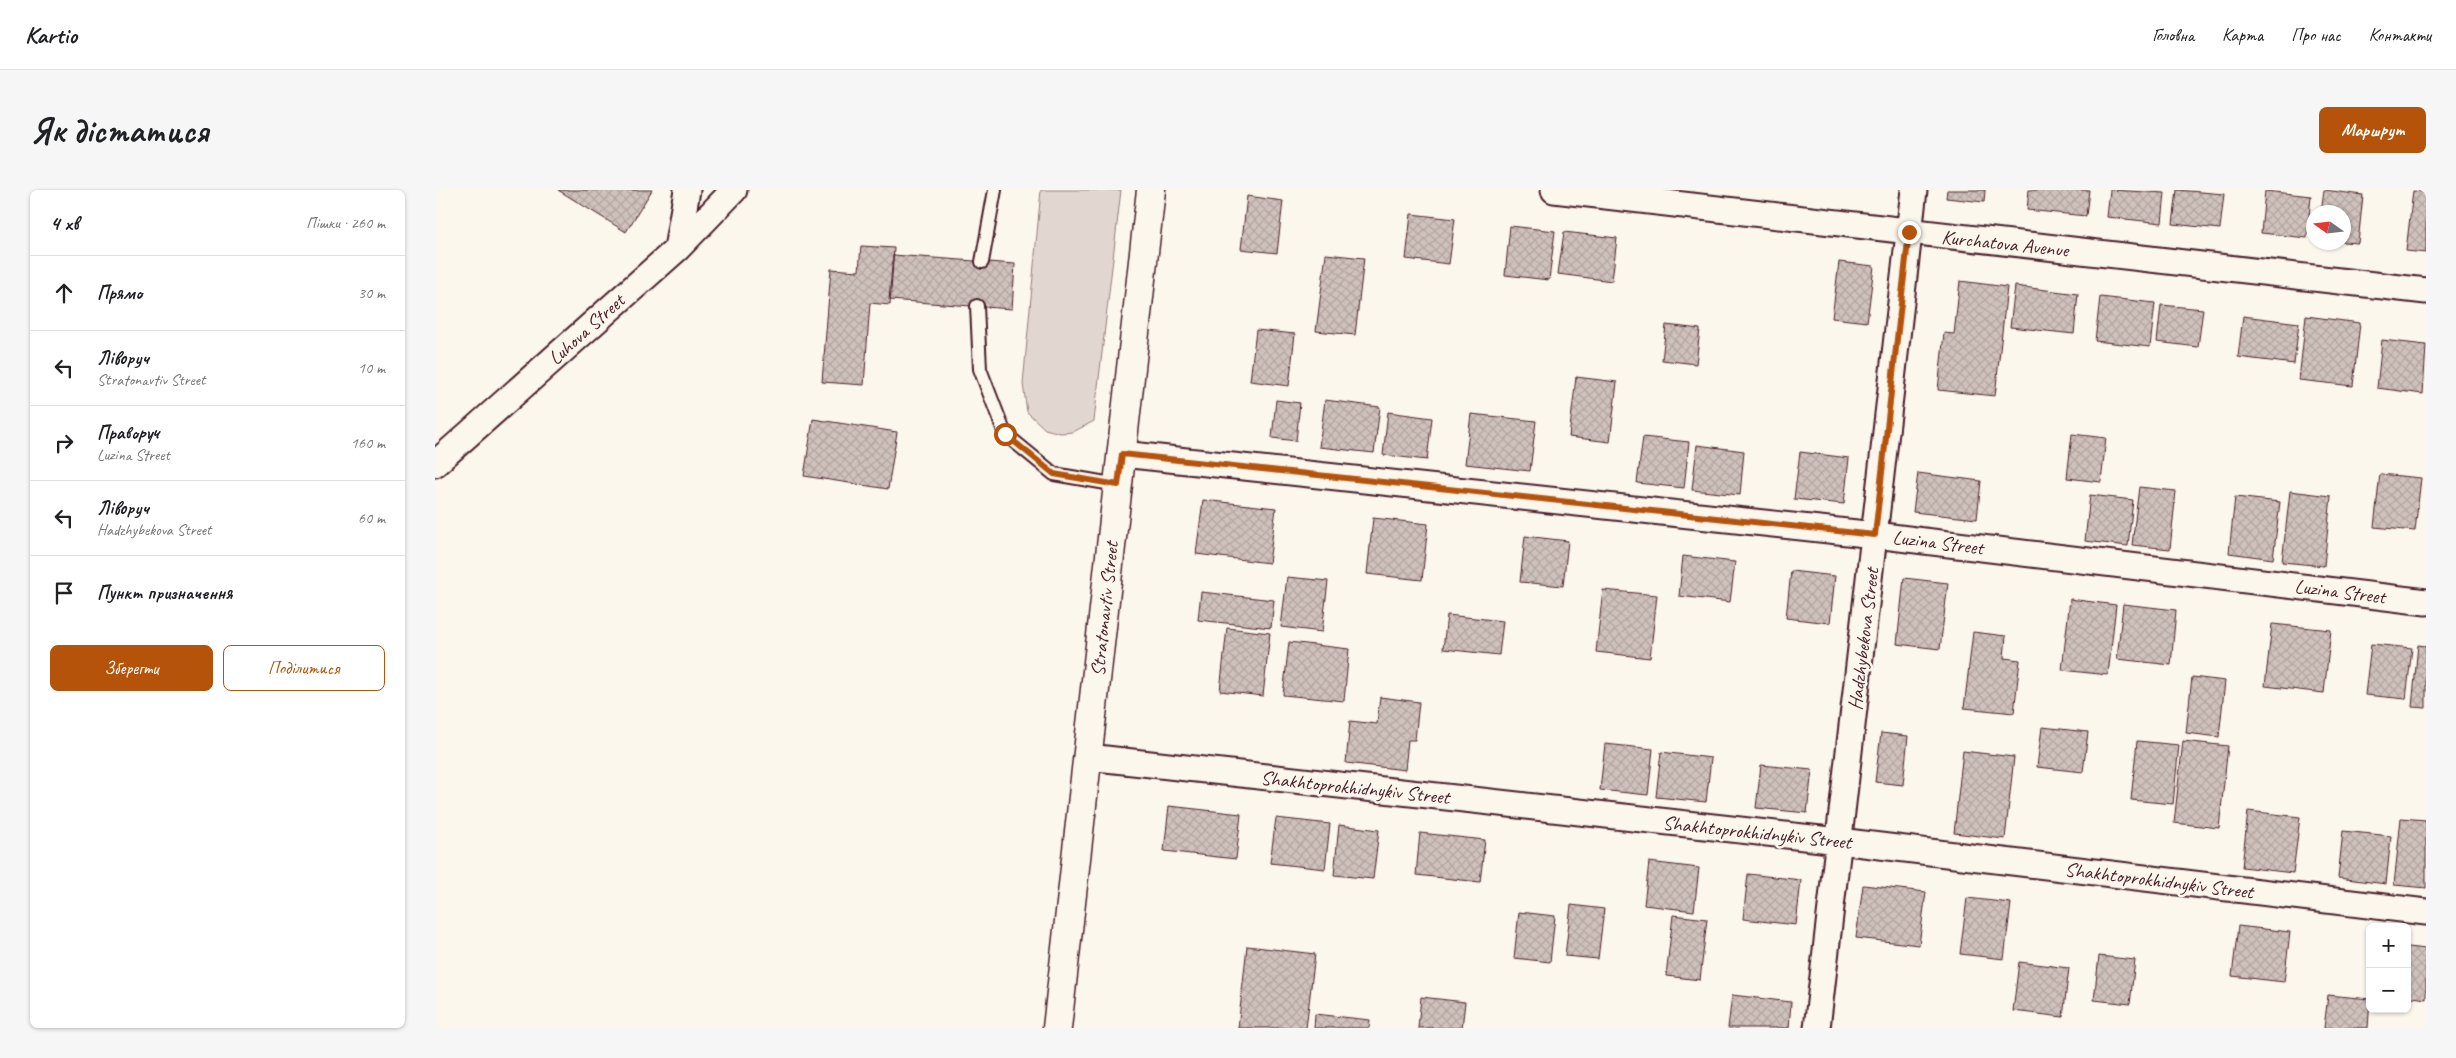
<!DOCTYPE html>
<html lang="uk">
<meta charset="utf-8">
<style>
body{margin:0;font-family:Caveat,sans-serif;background:#f6f6f6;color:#202124}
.controls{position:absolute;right:15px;bottom:15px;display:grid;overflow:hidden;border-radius:8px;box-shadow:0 1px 4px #0004}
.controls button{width:45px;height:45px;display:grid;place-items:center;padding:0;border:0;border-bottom:1px solid #e0e0e0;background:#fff;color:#202124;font:25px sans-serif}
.compass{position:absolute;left:1871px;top:15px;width:45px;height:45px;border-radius:50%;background:#fff;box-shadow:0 1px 4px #0004;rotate:284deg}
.stop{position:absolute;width:15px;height:15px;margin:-11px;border:4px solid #b45309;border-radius:50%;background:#fff}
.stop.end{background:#b45309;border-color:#fff;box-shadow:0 1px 5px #0008}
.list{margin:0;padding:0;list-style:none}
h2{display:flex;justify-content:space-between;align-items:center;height:65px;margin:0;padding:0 20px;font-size:21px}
h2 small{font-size:16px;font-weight:400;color:#757577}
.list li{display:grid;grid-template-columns:32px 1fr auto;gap:15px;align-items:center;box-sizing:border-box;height:75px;padding:0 20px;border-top:1px solid #e0e0e0}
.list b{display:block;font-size:19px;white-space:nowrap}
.list p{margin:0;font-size:16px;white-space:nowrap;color:#757577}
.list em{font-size:16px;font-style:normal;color:#757577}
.actions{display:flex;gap:10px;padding:15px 20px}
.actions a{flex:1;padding:11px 0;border:1px solid #b45309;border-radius:8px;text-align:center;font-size:18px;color:#b45309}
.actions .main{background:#b45309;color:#fff}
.icon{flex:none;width:28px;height:28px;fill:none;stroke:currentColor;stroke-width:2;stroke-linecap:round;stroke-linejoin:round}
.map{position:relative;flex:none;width:1991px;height:838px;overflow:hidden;border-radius:8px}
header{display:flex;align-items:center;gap:30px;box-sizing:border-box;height:70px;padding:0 25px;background:#fff;border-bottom:1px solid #e0e0e0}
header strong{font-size:24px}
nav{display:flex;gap:28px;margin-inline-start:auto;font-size:18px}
.intro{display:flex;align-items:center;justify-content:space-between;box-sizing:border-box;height:120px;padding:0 30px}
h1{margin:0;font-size:35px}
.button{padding:12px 22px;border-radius:8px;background:#b45309;color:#fff;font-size:18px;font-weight:700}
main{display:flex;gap:30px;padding:0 30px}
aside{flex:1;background:#fff;border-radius:8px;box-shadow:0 1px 4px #0004}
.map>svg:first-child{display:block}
.green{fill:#e2d7d0;stroke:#967b7e}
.building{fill:url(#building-cross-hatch);stroke:#4a1f2b}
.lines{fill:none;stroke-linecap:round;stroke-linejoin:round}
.service-casing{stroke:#4a1f2b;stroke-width:16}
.minor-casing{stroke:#4a1f2b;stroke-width:29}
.primary-casing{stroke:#4a1f2b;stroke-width:31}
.service{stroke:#fbf7ec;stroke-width:12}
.minor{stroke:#fbf7ec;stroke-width:25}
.primary{stroke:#fbf7ec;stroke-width:28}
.route{stroke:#b45309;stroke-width:6}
.labels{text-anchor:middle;stroke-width:5;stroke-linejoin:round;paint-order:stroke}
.street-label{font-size:20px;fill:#4a1f2b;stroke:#fbf7ec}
</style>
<header>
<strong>Kartio</strong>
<nav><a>Головна</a><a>Карта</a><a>Про нас</a><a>Контакти</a></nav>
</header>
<div class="intro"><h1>Як дістатися</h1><a class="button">Маршрут</a></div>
<main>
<aside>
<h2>4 хв<small>Пішки · 260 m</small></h2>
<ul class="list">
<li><svg class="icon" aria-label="ahead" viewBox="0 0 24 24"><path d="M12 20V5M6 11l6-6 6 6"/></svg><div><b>Прямо</b></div><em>30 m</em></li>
<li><svg class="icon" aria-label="left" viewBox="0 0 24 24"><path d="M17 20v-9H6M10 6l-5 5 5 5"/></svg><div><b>Ліворуч</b><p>Stratonavtiv Street</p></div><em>10 m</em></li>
<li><svg class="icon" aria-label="right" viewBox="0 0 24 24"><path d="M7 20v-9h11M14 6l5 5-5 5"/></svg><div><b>Праворуч</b><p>Luzina Street</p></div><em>160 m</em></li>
<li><svg class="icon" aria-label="left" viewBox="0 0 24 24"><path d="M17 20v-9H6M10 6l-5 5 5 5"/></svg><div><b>Ліворуч</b><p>Hadzhybekova Street</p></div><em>60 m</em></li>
<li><svg class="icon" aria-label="arrive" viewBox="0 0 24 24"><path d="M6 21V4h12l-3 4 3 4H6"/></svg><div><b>Пункт призначення</b></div></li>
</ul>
<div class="actions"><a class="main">Зберегти</a><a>Поділитися</a></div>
</aside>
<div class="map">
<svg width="1991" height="838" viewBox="0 0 1991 838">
<defs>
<pattern id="building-cross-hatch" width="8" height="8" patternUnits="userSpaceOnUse" patternTransform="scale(1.25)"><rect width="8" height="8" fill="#cfc2bc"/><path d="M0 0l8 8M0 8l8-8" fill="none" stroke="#b3a6a2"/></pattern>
</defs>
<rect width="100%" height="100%" fill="#fbf7ec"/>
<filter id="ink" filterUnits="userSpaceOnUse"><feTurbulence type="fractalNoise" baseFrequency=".02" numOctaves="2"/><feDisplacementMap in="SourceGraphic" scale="10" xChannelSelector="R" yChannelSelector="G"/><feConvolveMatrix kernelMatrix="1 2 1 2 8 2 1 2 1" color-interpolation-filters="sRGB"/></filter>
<g filter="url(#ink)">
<path class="green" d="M606 0H686L659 231 638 242 625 243 610 239 592 222 588 194Z"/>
<path class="building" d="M123 0H217L191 42Z
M1512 0H1550L1549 12 1511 8Z
M1594 0H1654L1651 26 1592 20Z
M1675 0 1730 3 1727 33 1672 27Z
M1742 0 1789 4 1785 39 1738 34Z
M1889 0 1928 5 1923 53 1908 52V22H1886Z
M1830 1 1876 6 1872 48 1826 43Z
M1978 1 1991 2V63L1971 61Z
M812 6 848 11 842 63 806 59Z
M976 24 1020 29 1014 74 971 69Z
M1075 36 1120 41 1114 90 1070 85Z
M1129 42 1182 48 1177 91 1123 84Z
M426 56 459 58 455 115 435 113 429 195 387 192 396 79 424 81Z
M891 64 929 68 920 145 881 141Z
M458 65 580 74 577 119 454 110Z
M1404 72 1439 76 1432 132 1397 128Z
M1525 91 1572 97 1560 206 1503 200 1509 143 1519 144Z
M1580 96 1643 104 1639 144 1575 137Z
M1665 107 1720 113 1715 157 1660 151Z
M1726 115 1768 119 1763 157 1722 152Z
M1808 126 1864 133 1859 174 1803 167Z
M1871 126 1925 133 1918 196 1864 190Z
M1231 135 1265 139 1261 174 1227 170Z
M821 140 860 144 854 196 815 191Z
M1947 150 1991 155 1988 204 1942 198Z
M1141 187 1182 192 1175 252 1134 247Z
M841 210 865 213 861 251 837 248Z
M890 210 945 217 939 263 884 257Z
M953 222 997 228 992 270 948 265Z
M1036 224 1101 231 1095 281 1030 274Z
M378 229 462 242 453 299 369 286Z
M1637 244 1671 248 1666 292 1632 288Z
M1208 247 1254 252 1249 298 1202 293Z
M1262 255 1309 261 1305 305 1257 300Z
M1365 262 1414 268 1409 314 1359 309Z
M1483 283 1546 291 1542 329 1478 322Z
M1945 284 1986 288 1980 341 1939 337Z
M1704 297 1741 301 1735 359 1697 355Z
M1855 301 1896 306 1889 376 1847 372Z
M1655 305 1698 310 1693 356 1650 351Z
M1800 307 1845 312 1838 369 1794 363Z
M768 310 841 318 834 373 761 364Z
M938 328 993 334 987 390 932 384Z
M1090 346 1133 351 1128 396 1085 392Z
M1248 366 1300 372 1295 412 1244 406Z
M1356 381 1400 386 1395 433 1351 428Z
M852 387 893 391 887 442 846 437Z
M1469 388 1513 393 1505 459 1462 454Z
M1168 400 1222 405 1215 468 1161 462Z
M766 402 839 410 836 438 763 430Z
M1635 409 1681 415 1673 485 1627 480Z
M1688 414 1741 420 1736 475 1682 469Z
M1012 425 1068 431 1064 465 1008 459Z
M1837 434 1896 440 1889 503 1830 496Z
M792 438 835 443 828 506 785 501Z
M1538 442 1571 446 1569 468 1585 470 1579 523 1529 518Z
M854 452 914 459 909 511 848 505Z
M1936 454 1977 458 1971 509 1930 505Z
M1983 455 1991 456V518L1977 517Z
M1757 487 1790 491 1784 547 1751 543Z
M945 507 984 512 980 550H973L970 580 911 573 915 531 942 534Z
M1607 537 1653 542 1648 582 1602 577Z
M1446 543 1473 546 1468 595 1440 592Z
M1702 551 1744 555 1738 614 1696 610Z
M1748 551 1793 556 1784 638 1739 633Z
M1170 554 1218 559 1213 605 1165 600Z
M1528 561 1579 567 1570 649 1519 643Z
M1226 562 1276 568 1271 612 1221 607Z
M1326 575 1377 580 1372 623 1321 618Z
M734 616 806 624 801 669 729 661Z
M1813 621 1865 627 1858 683 1807 677Z
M841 628 895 634 890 679 835 673Z
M1966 628 1991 630V698L1959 695Z
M904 635 944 640 938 689 899 685Z
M1908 641 1956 646 1951 694 1903 688Z
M985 643 1050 650 1045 692 981 685Z
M1214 672 1264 678 1259 721 1209 715Z
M1313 684 1366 690 1361 735 1308 729Z
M1428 695 1491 702 1484 755 1421 748Z
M1532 708 1576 713 1569 769 1525 764Z
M1136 715 1169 719 1163 769 1130 766Z
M1084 722 1120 726 1115 772 1079 768Z
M1238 725 1272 729 1265 790 1231 786Z
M1803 736 1855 742 1849 792 1797 786Z
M812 756 880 764 871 838H803Z
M1972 757 1991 759V809L1972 806Z
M1664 766 1700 770 1695 814 1659 810Z
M1584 772 1634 778 1628 827 1578 821Z
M1297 805 1356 812 1354 838H1293Z
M1893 805 1935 809 1933 838H1889Z
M986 807 1030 812 1027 838H983Z
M880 824 935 830 934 838H879Z"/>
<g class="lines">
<defs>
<path id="service" d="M547 72 560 0
M542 116 545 179 570 244 619 284 683 295"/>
<path id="minor" d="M1119 0 1991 101
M242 59 252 0
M687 264 1440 345 1991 412
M0 274 242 59 299 0
M653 567 1404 651 1991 722
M1382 838 1479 0"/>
<path id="primary" d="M622 838 716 0"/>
</defs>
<use href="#service" class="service-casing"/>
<use href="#minor" class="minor-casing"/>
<use href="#primary" class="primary-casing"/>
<use href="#service" class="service"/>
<use href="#minor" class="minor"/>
<use href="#primary" class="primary"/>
</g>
</g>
<g class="lines" filter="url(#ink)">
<path class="route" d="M570 244 619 284 683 295 687 264 1440 345 1474 42"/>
</g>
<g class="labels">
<g class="street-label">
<text transform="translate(1570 53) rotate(6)" y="7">Kurchatova Avenue</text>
<text transform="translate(151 139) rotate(-42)" y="7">Luhova Street</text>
<text transform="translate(1503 352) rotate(7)" y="7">Luzina Street</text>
<text transform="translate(1905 401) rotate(7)" y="7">Luzina Street</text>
<text transform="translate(669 419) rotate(-84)" y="7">Stratonavtiv Street</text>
<text transform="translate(1428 449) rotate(-83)" y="7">Hadzhybekova Street</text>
<text transform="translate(920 597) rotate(6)" y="7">Shakhtoprokhidnykiv Street</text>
<text transform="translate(1322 642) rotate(6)" y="7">Shakhtoprokhidnykiv Street</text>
<text transform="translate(1724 690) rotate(7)" y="7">Shakhtoprokhidnykiv Street</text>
</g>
</g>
</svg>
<div class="controls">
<button>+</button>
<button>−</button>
</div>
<svg class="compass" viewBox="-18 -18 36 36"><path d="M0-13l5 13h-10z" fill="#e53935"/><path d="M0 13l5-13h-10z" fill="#757577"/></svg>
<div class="stop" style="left:570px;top:244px"></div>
<div class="stop end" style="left:1474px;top:42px"></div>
</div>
</main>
